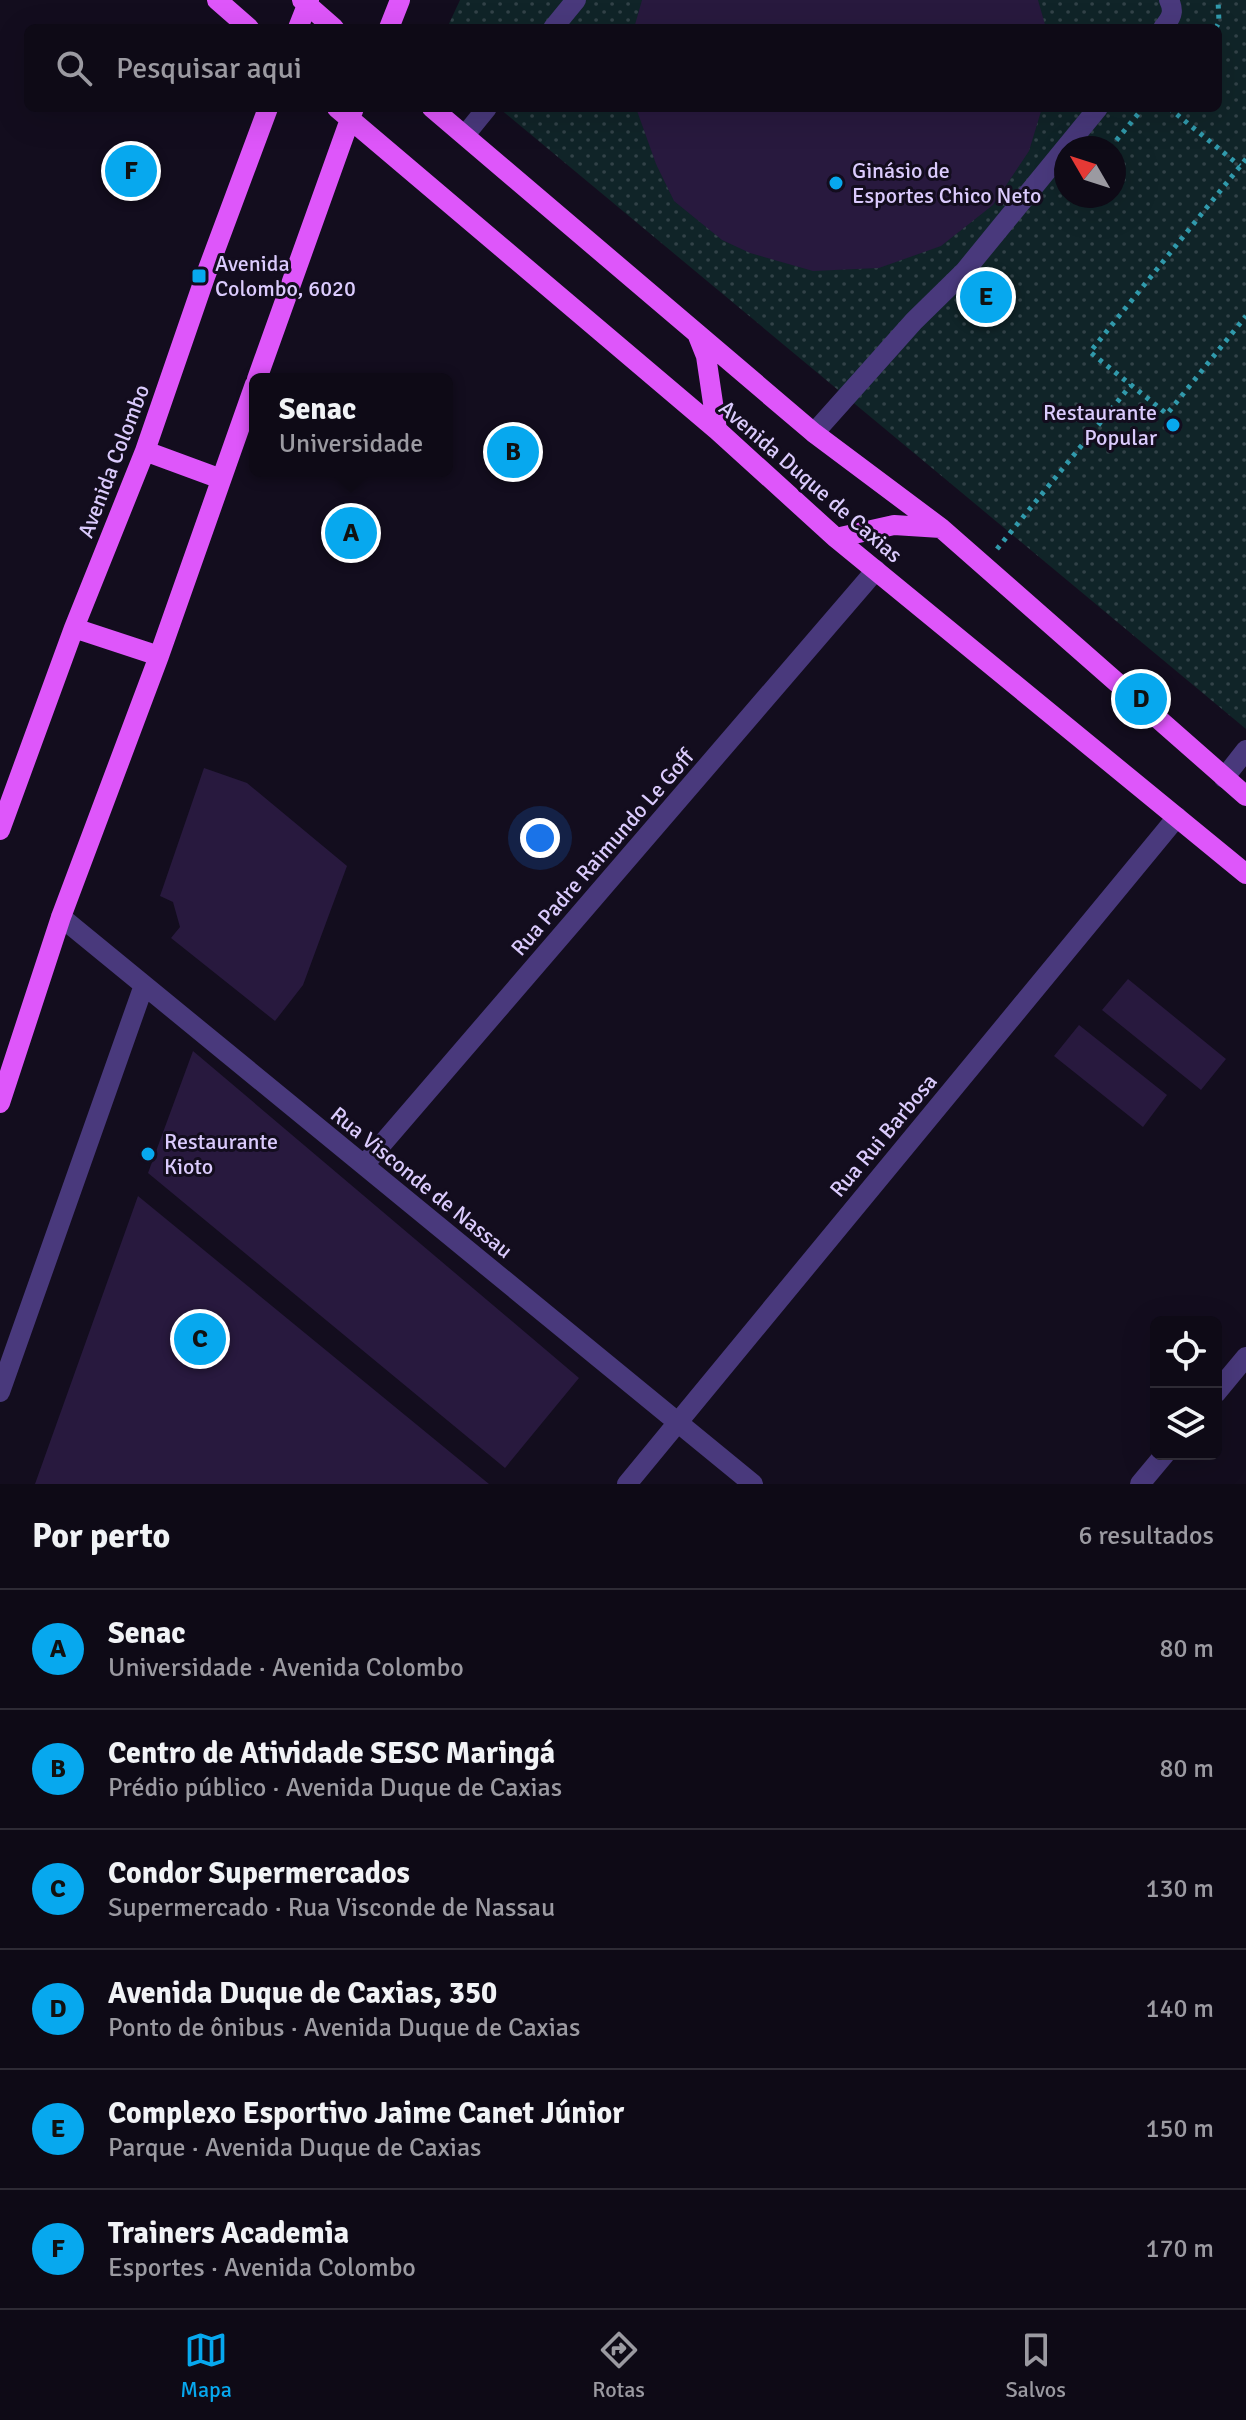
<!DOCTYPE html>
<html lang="pt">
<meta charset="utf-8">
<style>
body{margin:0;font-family:Signika,sans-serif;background:#17131f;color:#f1f3f6}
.controls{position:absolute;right:24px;bottom:24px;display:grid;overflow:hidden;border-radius:12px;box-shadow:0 8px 32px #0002}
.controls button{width:72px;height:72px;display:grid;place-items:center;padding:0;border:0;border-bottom:2px solid #2e2b35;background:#0e0a16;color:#f1f3f6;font:40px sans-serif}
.compass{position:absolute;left:1054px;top:136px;width:72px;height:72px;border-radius:50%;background:#0e0a16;box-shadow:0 8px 32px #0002;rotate:309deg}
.you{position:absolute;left:540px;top:838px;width:28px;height:28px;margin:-20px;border:6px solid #fff;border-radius:50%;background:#1a73e8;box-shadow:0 0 0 12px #1a73e833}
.badge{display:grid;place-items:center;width:52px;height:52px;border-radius:50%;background:#07a8ee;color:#111;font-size:26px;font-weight:700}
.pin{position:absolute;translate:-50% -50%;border:4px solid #fff;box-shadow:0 2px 8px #0006}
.popup{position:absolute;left:249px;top:373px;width:204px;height:104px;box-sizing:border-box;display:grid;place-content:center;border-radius:12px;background:#0e0a16;filter:drop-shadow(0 2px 6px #0005);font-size:26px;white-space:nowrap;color:#9b9aa1}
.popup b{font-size:30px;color:#f1f3f6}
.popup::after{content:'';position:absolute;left:50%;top:100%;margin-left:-16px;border:16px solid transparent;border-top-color:#0e0a16}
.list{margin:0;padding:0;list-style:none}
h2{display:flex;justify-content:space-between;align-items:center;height:104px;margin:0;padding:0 32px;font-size:34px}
h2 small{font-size:26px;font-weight:400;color:#9b9aa1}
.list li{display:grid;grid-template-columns:52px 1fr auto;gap:24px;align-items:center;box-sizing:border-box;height:120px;padding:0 32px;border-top:2px solid #2e2b35}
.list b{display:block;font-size:30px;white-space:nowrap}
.list p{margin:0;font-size:26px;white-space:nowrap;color:#9b9aa1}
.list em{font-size:26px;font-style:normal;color:#9b9aa1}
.icon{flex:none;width:44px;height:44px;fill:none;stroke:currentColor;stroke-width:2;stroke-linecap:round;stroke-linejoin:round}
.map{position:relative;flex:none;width:1246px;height:1484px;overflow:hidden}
.search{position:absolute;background:#0e0a16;box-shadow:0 8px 32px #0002;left:24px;right:24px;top:24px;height:88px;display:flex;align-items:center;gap:20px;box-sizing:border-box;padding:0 28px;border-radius:12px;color:#9b9aa1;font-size:30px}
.sheet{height:824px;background:#0e0a16}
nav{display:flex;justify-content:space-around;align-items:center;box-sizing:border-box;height:112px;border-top:2px solid #2e2b35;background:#0e0a16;font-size:22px;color:#9b9aa1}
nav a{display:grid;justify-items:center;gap:4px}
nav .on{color:#07a8ee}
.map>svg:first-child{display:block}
.park{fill:url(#park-dots);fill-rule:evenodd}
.building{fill:#28193e}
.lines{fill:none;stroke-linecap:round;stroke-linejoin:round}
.path{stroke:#319aac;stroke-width:5;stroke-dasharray:4 6;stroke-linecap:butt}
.minor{stroke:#49397c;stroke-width:20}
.major{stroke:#de56fa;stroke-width:20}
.poi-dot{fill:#07a8ee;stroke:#130d1e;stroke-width:3}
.labels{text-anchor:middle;stroke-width:6;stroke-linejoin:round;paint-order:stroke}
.poi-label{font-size:22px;fill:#dbcbfd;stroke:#130d1e;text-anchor:start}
.street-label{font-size:22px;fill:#dbcbfd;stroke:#130d1e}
</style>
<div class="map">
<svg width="1246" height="1484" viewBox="0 0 1246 1484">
<defs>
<pattern id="park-dots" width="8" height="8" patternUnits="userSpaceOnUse" patternTransform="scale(2)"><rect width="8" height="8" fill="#102428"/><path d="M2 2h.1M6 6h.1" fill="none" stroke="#324248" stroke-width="1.8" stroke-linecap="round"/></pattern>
</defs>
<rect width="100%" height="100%" fill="#130d1e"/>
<path class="park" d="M460 0H1246V729L499 108H1218V28H447ZM1066 148H1114V196H1066Z"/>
<path class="building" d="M642 0H1038L1046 28H634Z
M636 108H1042L1029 151 993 205 941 246 879 268 813 271 750 253 722 240 674 201 656 164Z
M204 768 247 783 347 866 303 985 275 1021 171 938 180 927 173 902 160 896Z
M1128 979 1226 1059 1201 1090 1102 1010Z
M1079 1025 1167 1095 1143 1127 1054 1056Z
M193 1051 579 1378 505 1468 148 1173Z
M138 1196 489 1484H35Z"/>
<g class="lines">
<path class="path" d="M1216 28 1219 22 1218 0
M1169 108 1240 166
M1110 148 1143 108
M1246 159 1090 352 1167 414 1246 316
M997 549 1131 385"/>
<path class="minor" d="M553 28 576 0
M1163 28C1171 18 1175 12 1169 0
M465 135 487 108
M814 433 914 321 964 272 1098 108
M1224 778 1246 750
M61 917 753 1484
M364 1165 876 570
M0 1392 144 985
M1216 1393 1246 1357
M627 1484 1177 817
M1140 1484 1165 1454"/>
<path class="major" d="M217 0 249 28
M302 0 334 28
M298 28 309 0
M389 28 400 0
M337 108 717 430 836 538 1246 874
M432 108 814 433 941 528 1246 796
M698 336 706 356 717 430
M257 379 354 108
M145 451 221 479
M836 538 894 525 941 528
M74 628 159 656
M0 830 74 628 145 451 205 277 268 108
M0 1103 61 917 159 656 255 384"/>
</g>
<g class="poi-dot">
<circle cx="836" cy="183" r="8"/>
<rect x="191" y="268" width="16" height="16" rx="4"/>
<circle cx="1173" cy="425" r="8"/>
<circle cx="148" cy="1154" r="8"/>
</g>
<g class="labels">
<g class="poi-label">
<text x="852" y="178">Ginásio de<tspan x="852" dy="25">Esportes Chico Neto</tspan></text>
<text x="215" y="271">Avenida<tspan x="215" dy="25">Colombo, 6020</tspan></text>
<text x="1157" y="420" text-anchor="end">Restaurante<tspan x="1157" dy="25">Popular</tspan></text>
<text x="164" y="1149">Restaurante<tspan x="164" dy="25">Kioto</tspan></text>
</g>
<g class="street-label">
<text transform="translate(113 461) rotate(-69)" y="8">Avenida Colombo</text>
<text transform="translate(811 481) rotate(41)" y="8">Avenida Duque de Caxias</text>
<text transform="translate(602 852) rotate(-49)" y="8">Rua Padre Raimundo Le Goff</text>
<text transform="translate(883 1135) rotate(-50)" y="8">Rua Rui Barbosa</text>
<text transform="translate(422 1182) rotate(39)" y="8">Rua Visconde de Nassau</text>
</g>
</g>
</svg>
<div class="controls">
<button><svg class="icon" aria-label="locate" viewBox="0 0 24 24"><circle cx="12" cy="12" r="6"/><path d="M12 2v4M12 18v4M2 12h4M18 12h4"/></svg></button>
<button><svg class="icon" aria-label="layers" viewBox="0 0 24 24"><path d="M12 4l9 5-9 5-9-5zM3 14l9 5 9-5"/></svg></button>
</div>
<svg class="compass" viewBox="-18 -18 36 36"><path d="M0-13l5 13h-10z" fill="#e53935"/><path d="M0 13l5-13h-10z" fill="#9b9aa1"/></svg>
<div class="you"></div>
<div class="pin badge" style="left:351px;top:533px">A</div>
<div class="popup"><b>Senac</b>Universidade</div>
<div class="pin badge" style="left:513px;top:452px">B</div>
<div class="pin badge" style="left:200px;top:1339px">C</div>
<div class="pin badge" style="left:1141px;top:699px">D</div>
<div class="pin badge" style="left:986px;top:297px">E</div>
<div class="pin badge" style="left:131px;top:171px">F</div>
<div class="search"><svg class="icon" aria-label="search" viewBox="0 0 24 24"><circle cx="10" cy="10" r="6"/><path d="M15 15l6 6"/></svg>Pesquisar aqui</div>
</div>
<section class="sheet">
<h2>Por perto<small>6 resultados</small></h2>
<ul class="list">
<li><span class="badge">A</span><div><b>Senac</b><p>Universidade · Avenida Colombo</p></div><em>80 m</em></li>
<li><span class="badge">B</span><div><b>Centro de Atividade SESC Maringá</b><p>Prédio público · Avenida Duque de Caxias</p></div><em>80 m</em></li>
<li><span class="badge">C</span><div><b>Condor Supermercados</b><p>Supermercado · Rua Visconde de Nassau</p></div><em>130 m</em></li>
<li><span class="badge">D</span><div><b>Avenida Duque de Caxias, 350</b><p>Ponto de ônibus · Avenida Duque de Caxias</p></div><em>140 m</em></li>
<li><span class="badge">E</span><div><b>Complexo Esportivo Jaime Canet Júnior</b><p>Parque · Avenida Duque de Caxias</p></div><em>150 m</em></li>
<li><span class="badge">F</span><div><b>Trainers Academia</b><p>Esportes · Avenida Colombo</p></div><em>170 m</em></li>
</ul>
</section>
<nav>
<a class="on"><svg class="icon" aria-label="map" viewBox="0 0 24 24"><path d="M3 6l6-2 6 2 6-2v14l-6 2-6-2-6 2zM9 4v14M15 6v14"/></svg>Mapa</a>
<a><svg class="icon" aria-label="directions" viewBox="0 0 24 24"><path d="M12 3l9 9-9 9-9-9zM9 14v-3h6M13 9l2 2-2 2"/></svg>Rotas</a>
<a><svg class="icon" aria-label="saved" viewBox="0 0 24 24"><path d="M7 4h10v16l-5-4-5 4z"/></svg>Salvos</a>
</nav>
